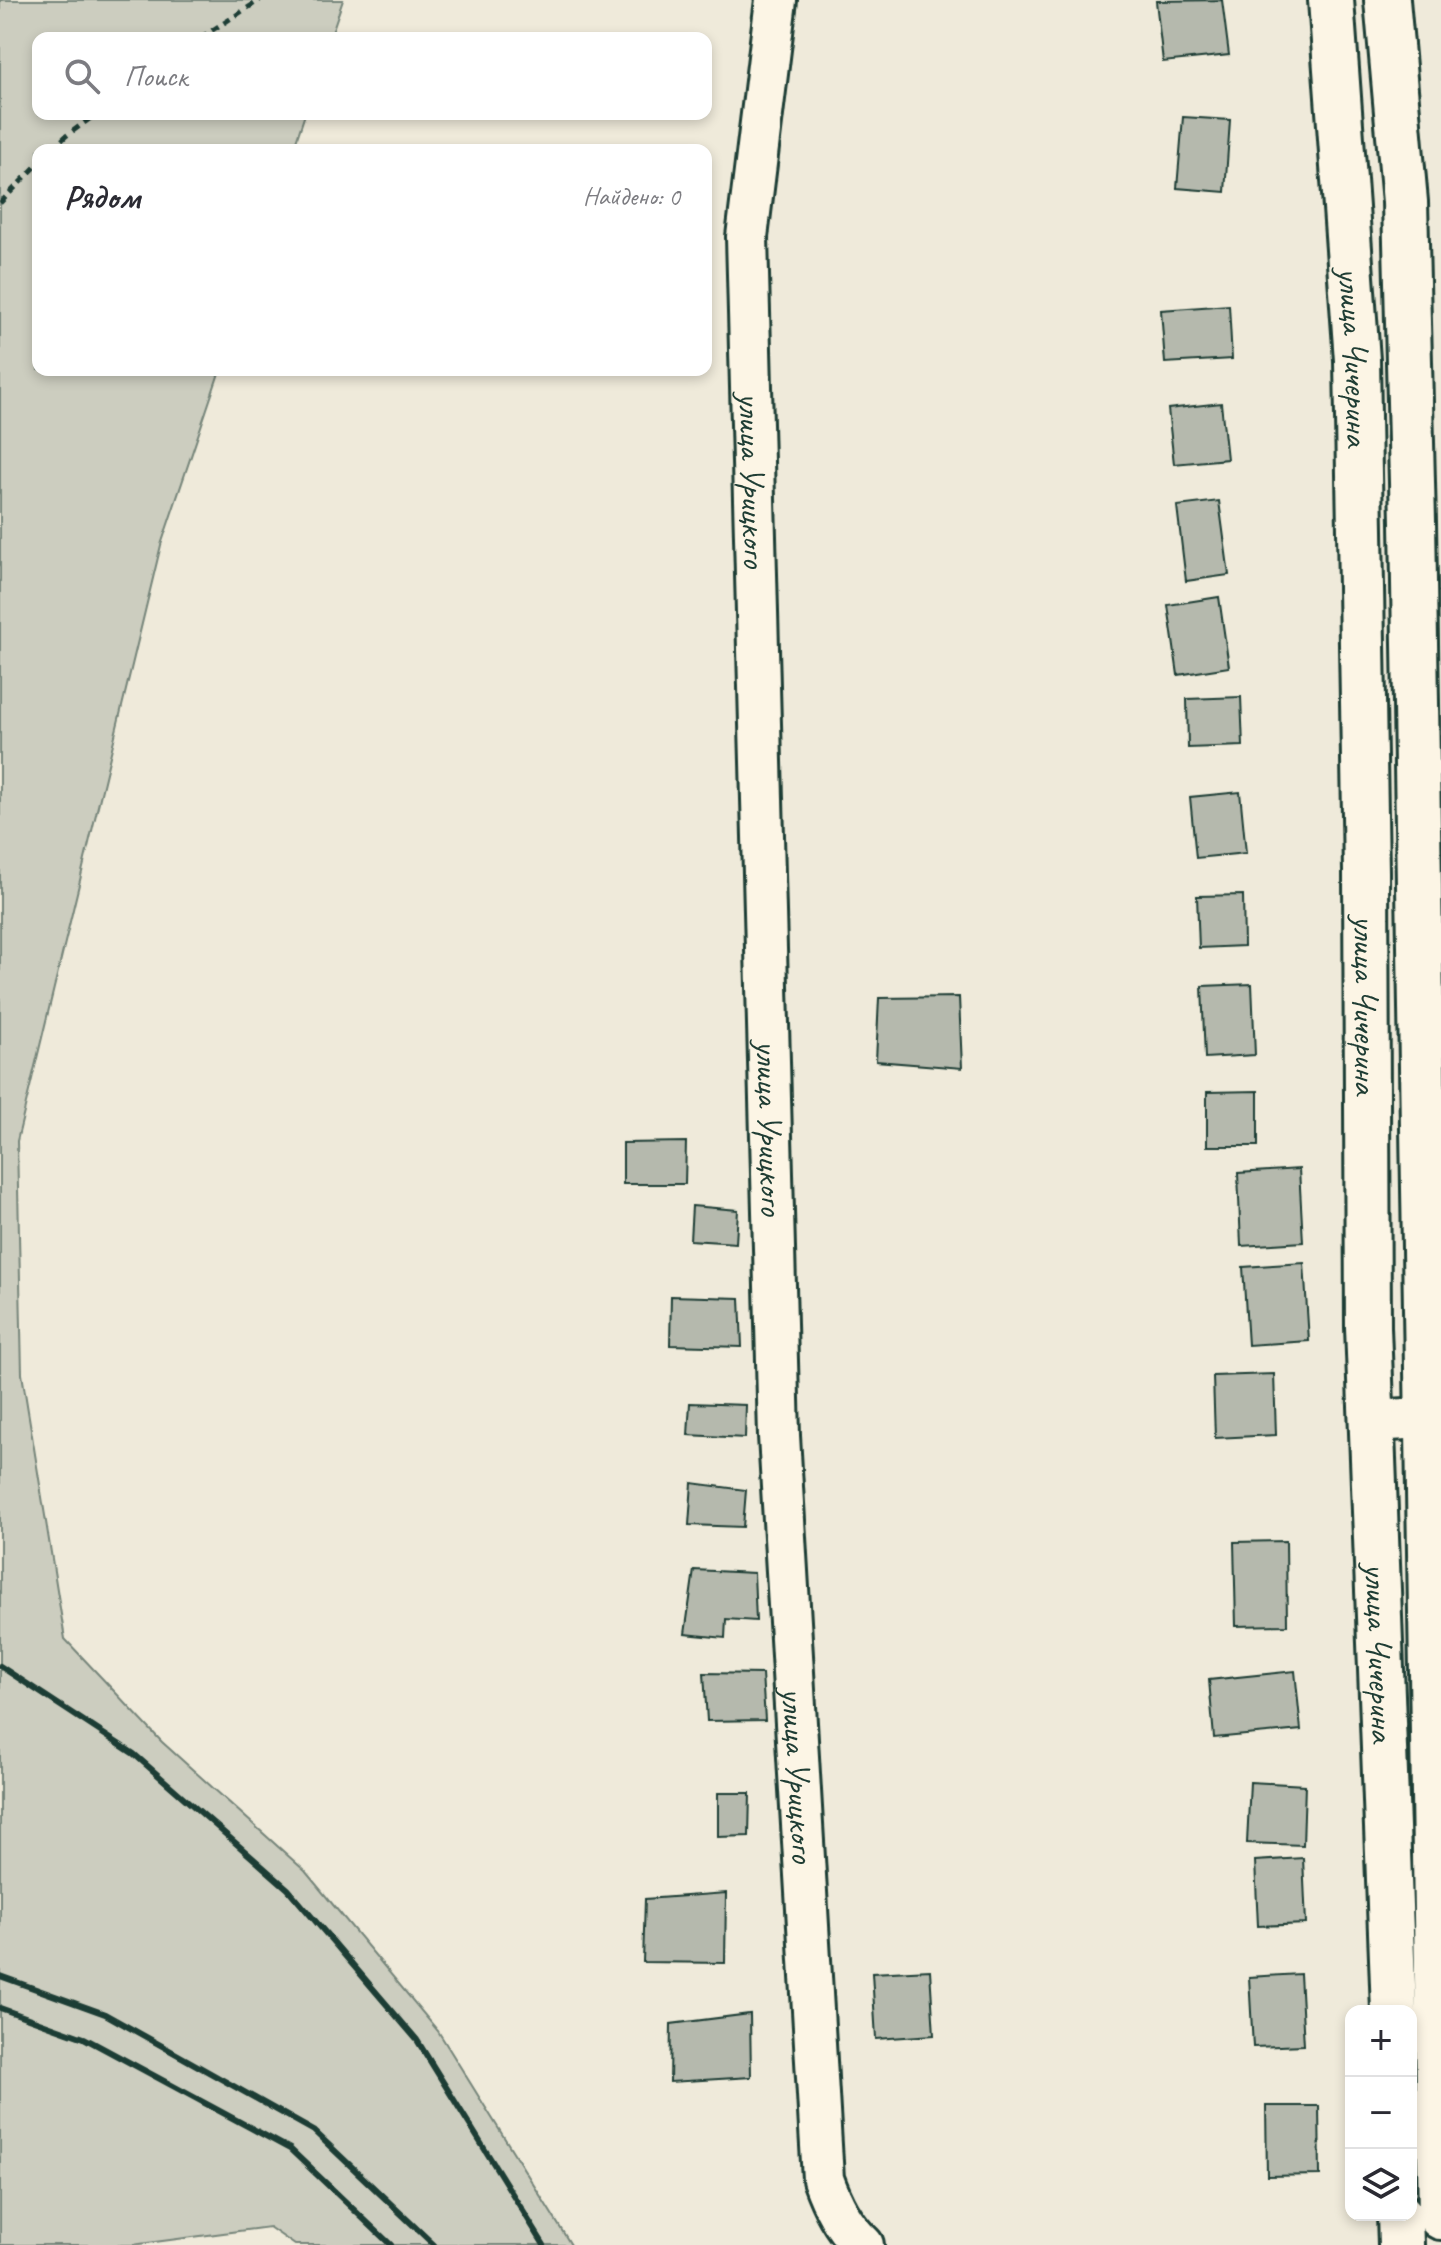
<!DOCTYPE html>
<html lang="ru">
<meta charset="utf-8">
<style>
body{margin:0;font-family:Caveat,sans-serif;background:#f2f2f3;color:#2b2b33}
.controls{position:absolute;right:24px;bottom:24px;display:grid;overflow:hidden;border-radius:16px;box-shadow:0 4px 12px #0003}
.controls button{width:72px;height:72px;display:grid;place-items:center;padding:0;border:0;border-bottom:2px solid #e1e1e2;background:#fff;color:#2b2b33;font:40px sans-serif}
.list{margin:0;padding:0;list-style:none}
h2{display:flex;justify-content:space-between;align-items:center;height:104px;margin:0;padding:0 32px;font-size:34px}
h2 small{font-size:26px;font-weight:400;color:#7c7c81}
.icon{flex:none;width:44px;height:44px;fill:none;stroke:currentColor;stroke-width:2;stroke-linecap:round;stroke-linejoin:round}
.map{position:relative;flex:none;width:1441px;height:2245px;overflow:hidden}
.search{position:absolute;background:#fff;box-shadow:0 4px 12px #0003;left:32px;top:32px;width:680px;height:88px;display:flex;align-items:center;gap:20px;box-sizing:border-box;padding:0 28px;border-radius:16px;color:#7c7c81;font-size:30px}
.panel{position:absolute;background:#fff;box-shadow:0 4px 12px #0003;left:32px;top:144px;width:680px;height:232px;border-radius:16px}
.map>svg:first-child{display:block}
.green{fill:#cccdbf;stroke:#76857a;stroke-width:2}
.building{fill:#b5b9ad;stroke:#1f3d34;stroke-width:2}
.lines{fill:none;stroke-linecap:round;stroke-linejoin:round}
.minor-casing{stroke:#1f3d34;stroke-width:46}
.primary-casing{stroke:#1f3d34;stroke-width:50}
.path{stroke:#1f3d34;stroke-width:5;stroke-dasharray:8 6;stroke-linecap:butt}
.minor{stroke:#fcf5e5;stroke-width:40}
.primary{stroke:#fcf5e5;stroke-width:44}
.rail{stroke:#1f3d34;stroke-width:6}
.labels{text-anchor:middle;stroke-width:6;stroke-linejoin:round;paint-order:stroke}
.street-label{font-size:34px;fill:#1f3d34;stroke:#fcf5e5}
</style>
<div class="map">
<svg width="1441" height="2245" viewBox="0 0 1441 2245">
<rect width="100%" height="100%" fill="#efeada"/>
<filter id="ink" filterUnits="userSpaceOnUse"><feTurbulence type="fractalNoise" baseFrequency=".0125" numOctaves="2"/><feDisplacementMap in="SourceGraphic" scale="16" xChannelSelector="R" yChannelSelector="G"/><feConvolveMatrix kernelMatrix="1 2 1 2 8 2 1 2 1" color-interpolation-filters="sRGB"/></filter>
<g filter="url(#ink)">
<path class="green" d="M0 0H343L330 38H38V114H305L293 150H38V370H220L161 545 17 1141 22 1374 65 1639 162 1742 305 1871 438 2031 571 2245H295L269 2227 132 2245H0Z"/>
<path class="building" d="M1222 0 1229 55 1163 62 1156 1Z
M1183 117 1230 120 1225 192 1177 188Z
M1229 305 1232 359 1165 363 1161 310Z
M1221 403 1227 459 1174 464 1168 409Z
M1219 501 1229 575 1186 581 1177 506Z
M1219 597 1229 667 1178 675 1168 605Z
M1241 697 1243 746 1188 748 1187 699Z
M1240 792 1246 853 1196 858 1190 797Z
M1243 895 1244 946 1199 948 1197 896Z
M1252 984 1255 1055 1205 1058 1202 986Z
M959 997 962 1068 876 1061 879 998Z
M1258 1091V1146H1207V1092Z
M686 1142 685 1184H623V1143Z
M1299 1169 1303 1242 1241 1246 1238 1173Z
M692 1206 738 1210 736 1243 690 1240Z
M1304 1263 1309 1341 1248 1345 1243 1267Z
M671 1296 740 1298 742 1347 670 1345Z
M1274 1374 1276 1435 1215 1438 1213 1376Z
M690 1403 746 1405 745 1438 688 1435Z
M692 1483 746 1490 743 1527 689 1525Z
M1286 1541 1287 1625 1236 1626 1234 1542Z
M694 1570 754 1573 756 1621 726 1619 725 1638 685 1634Z
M1295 1671 1301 1730 1214 1738 1209 1680Z
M704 1673 762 1674 765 1720 707 1721Z
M1250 1782 1305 1785 1303 1845 1247 1843Z
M718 1793H750L749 1836 718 1837Z
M1303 1858 1306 1924 1258 1926 1255 1861Z
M726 1893 725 1963 643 1962 645 1899Z
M930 1970 934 2035 876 2039 872 1973Z
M1300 1974 1304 2045 1253 2047 1249 1977Z
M750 2014 751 2077 670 2082 671 2024Z
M1266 2106H1319L1320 2175 1267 2176Z"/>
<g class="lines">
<defs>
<g id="minor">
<path id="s1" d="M776 0 747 237 779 1436 823 2179C832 2204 843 2227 863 2245"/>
<path d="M1372 1421 1441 1417"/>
</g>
<g id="primary">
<path id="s2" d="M1331 0 1357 360 1366 872 1368 1327 1394 2011"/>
<path d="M1387 0 1405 202 1413 522 1441 2217"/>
<path d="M1400 2215 1401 2245"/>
</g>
</defs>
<use href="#minor" class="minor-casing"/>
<use href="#primary" class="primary-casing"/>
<path class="path" d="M200 38 260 0
M52 150 66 136 96 114
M0 203 38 164"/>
<use href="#minor" class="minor"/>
<use href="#primary" class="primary"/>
<path class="rail" d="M0 1666 134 1754 288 1889 417 2040 544 2245
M0 1976 105 2014 314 2131 434 2245
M0 2008 84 2038 290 2149 391 2245"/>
</g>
</g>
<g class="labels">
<g class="street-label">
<text dy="12" stroke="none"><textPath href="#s2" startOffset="358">улица Чичерина</textPath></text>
<text dy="12" stroke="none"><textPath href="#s1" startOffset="482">улица Урицкого</textPath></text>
<text dy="12" stroke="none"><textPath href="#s2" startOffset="1006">улица Чичерина</textPath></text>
<text dy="12" stroke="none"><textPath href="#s1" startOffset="1130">улица Урицкого</textPath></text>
<text dy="12" stroke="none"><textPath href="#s2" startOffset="1654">улица Чичерина</textPath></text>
<text dy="12" stroke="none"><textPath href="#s1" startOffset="1778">улица Урицкого</textPath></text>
</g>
</g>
</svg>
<div class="controls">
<button>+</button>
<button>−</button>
<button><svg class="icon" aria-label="layers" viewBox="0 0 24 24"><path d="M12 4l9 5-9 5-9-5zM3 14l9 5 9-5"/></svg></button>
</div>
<div class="search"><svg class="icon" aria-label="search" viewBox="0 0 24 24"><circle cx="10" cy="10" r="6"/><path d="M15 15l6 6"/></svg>Поиск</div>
<section class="panel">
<h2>Рядом<small>Найдено: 0</small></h2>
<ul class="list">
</ul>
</section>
</div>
